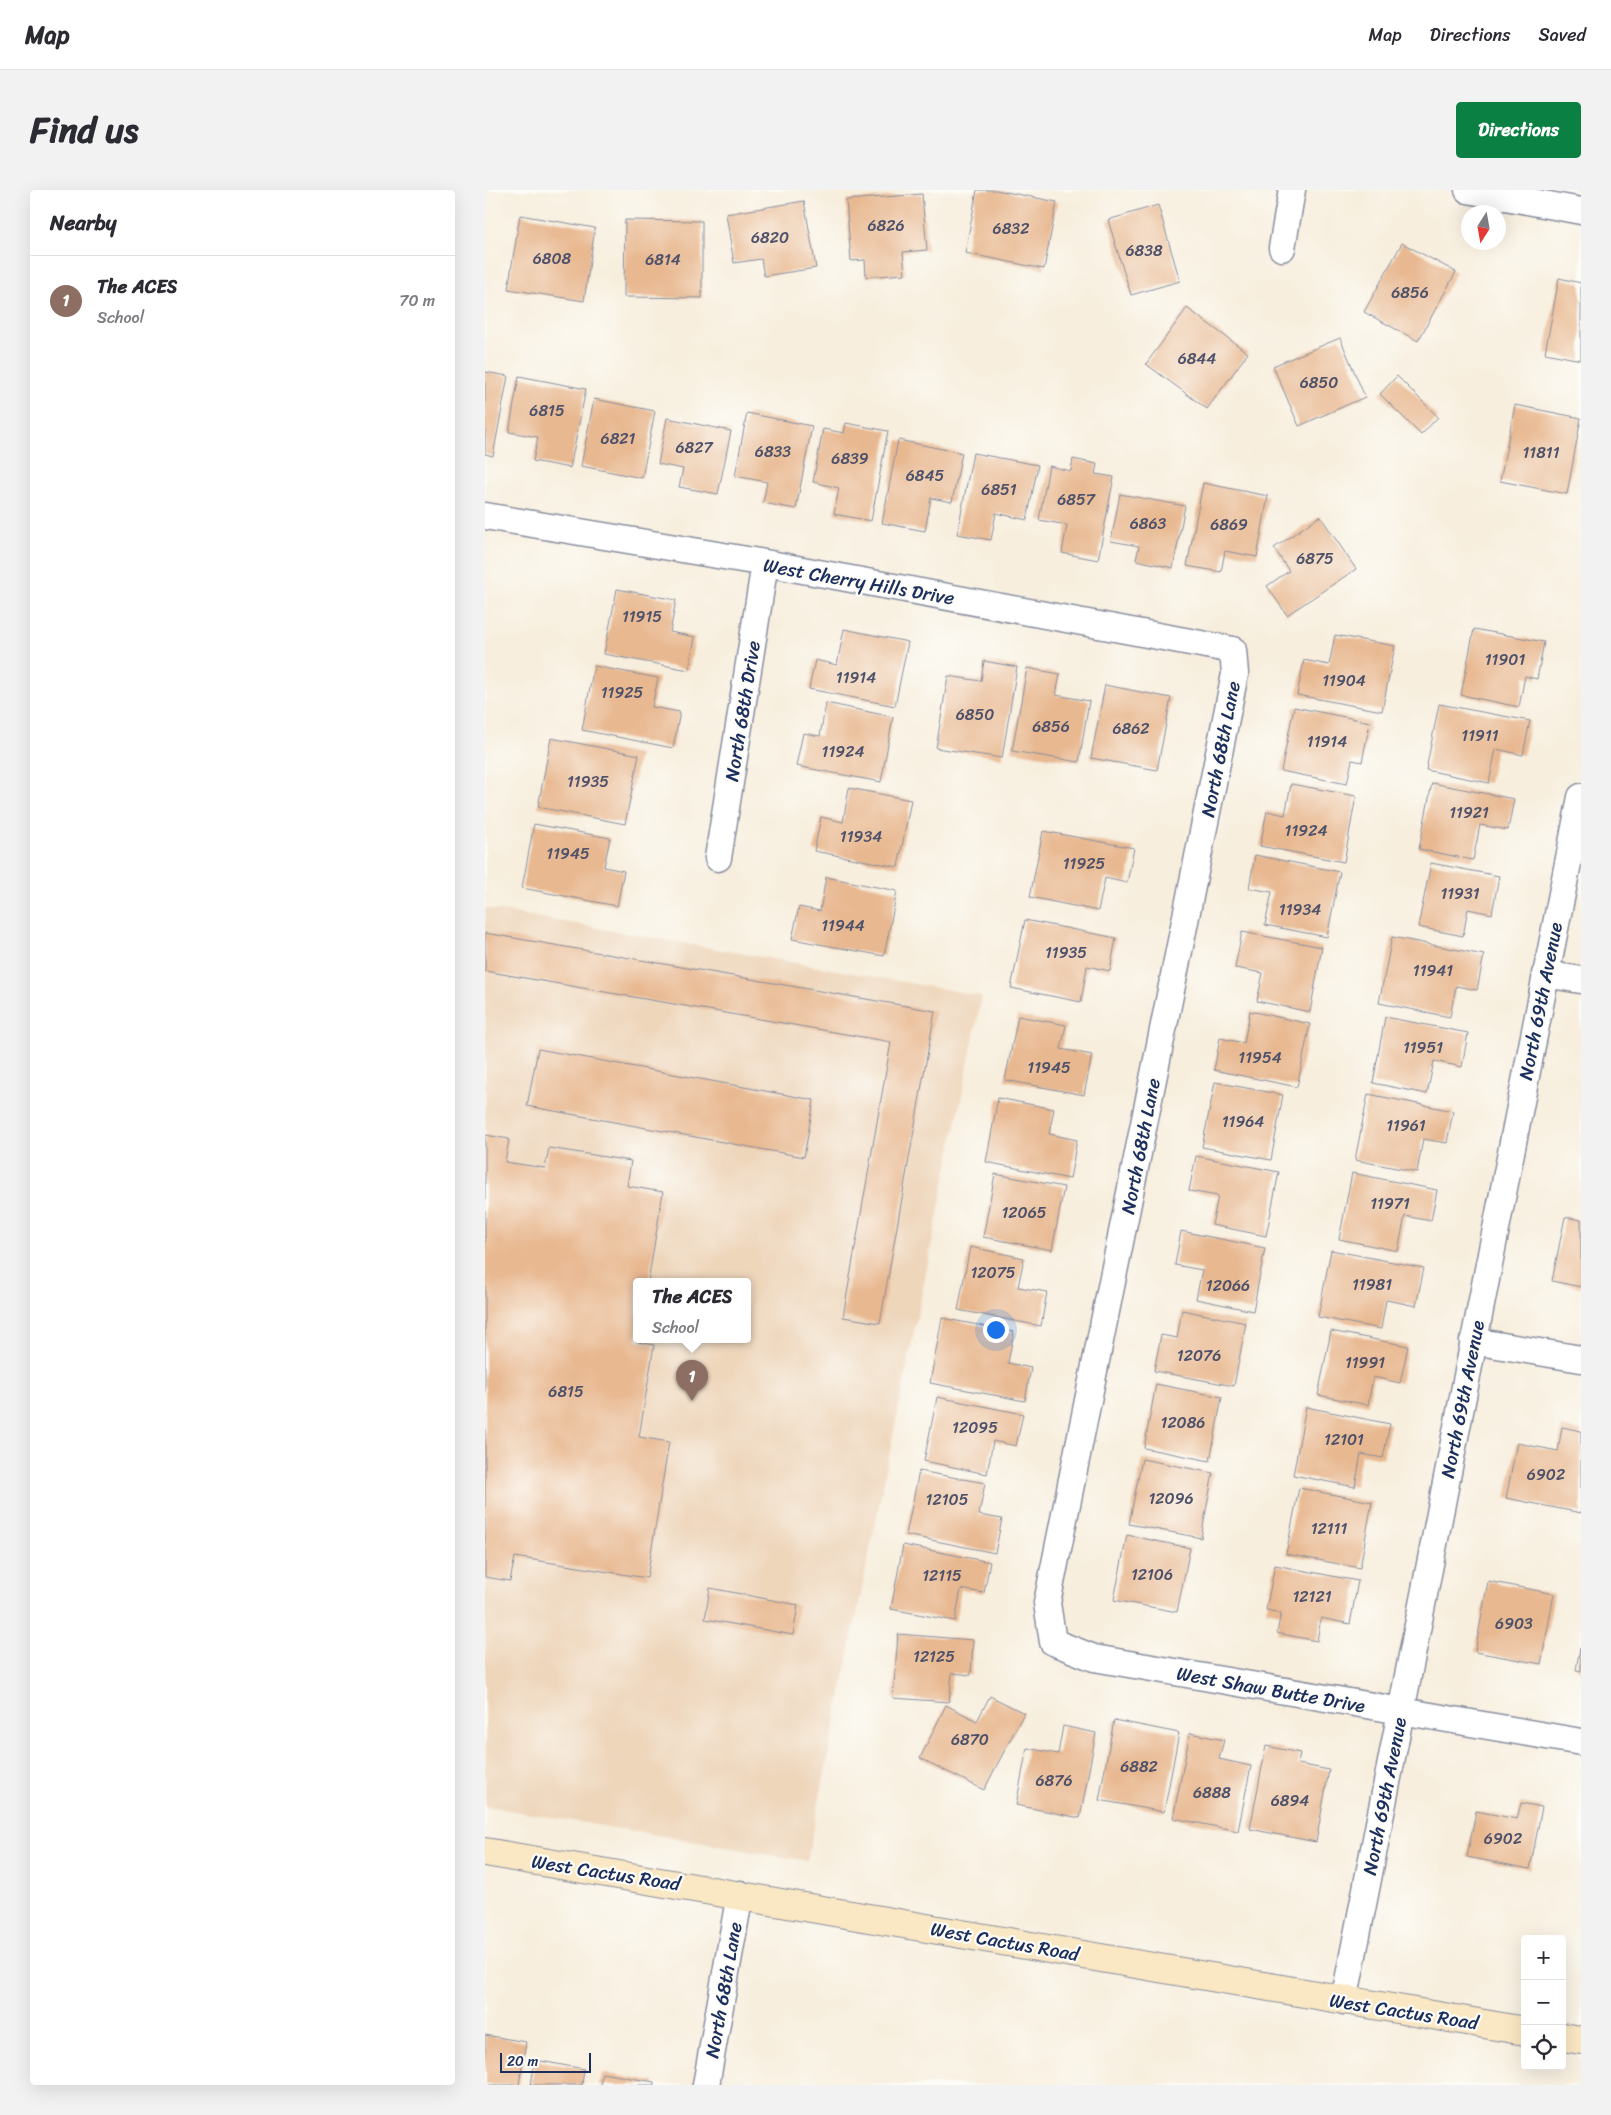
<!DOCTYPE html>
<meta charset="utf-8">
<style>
body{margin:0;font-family:Sriracha,sans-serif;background:#f2f2f3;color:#2b2b33}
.controls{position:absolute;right:15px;bottom:15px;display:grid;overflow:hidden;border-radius:5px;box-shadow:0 5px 20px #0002}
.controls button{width:45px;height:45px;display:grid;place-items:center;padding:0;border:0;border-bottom:1px solid #e1e1e2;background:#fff;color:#2b2b33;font:25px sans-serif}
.compass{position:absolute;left:976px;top:15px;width:45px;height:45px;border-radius:50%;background:#fff;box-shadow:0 5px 20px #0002;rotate:191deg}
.scale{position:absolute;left:15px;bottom:12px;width:91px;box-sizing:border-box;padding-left:5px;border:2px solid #1b2f5e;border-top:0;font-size:14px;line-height:18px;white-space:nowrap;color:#1b2f5e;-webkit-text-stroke:4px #fdfcf7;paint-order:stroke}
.you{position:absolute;left:510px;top:1139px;width:18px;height:18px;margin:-12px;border:4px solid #fff;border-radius:50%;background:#1a73e8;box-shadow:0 0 0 8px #1a73e833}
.badge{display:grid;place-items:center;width:32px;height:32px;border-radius:50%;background:#0b8043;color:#fff;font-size:16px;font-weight:700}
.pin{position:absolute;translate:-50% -41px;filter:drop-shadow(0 1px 2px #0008)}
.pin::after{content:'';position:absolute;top:26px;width:18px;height:15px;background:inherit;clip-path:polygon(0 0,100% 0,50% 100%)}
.popup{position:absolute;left:148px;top:1088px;width:118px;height:65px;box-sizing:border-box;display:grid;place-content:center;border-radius:5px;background:#fff;filter:drop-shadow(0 1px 4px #0005);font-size:16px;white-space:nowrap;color:#7c7c81}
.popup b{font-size:19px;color:#2b2b33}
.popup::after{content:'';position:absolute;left:50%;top:100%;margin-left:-10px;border:10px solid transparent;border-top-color:#fff}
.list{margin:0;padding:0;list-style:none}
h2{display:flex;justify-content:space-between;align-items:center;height:65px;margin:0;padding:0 20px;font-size:21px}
h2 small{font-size:16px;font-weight:400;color:#7c7c81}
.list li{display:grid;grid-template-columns:32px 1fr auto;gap:15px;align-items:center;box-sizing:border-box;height:90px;padding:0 20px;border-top:1px solid #e1e1e2}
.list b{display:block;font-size:19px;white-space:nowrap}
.list p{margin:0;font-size:16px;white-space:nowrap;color:#7c7c81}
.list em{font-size:16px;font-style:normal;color:#7c7c81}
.icon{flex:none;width:28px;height:28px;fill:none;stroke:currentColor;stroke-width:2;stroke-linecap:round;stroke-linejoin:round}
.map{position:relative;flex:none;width:1096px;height:1895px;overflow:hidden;border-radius:5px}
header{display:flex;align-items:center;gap:30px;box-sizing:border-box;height:70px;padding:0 25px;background:#fff;border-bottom:1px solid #e1e1e2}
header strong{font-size:24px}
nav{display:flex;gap:28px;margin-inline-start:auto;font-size:18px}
.intro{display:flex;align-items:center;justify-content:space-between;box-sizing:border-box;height:120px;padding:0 30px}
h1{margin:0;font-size:35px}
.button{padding:12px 22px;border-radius:5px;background:#0b8043;color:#fff;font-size:18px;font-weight:700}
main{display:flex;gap:30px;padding:0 30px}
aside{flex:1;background:#fff;border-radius:5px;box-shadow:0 5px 20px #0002}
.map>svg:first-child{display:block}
.built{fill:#eed6bb;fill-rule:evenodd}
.building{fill:#e8b890}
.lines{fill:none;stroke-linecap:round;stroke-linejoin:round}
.minor-casing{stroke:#898e9e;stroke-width:29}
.secondary-casing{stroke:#898e9e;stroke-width:30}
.minor{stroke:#fff;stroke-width:26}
.secondary{stroke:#fae7c3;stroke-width:28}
.labels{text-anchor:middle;stroke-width:4.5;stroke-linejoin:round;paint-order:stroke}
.number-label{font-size:16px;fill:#4e516a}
.street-label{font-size:19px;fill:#1b2f5e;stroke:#fdfcf7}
</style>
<header>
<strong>Map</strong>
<nav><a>Map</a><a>Directions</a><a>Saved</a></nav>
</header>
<div class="intro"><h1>Find us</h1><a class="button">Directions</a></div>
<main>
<aside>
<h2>Nearby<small></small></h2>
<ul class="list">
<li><span class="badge" style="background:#8d6e63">1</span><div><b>The ACES</b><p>School</p></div><em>70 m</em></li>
</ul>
</aside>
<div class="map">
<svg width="1096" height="1895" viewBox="0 0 1096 1895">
<rect width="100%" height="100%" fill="#fdfcf7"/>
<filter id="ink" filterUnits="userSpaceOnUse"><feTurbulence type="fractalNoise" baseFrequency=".02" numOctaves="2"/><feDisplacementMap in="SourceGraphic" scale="10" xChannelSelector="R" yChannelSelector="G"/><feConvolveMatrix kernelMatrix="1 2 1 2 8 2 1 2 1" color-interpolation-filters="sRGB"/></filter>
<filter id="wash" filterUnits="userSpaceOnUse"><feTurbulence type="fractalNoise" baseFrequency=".0096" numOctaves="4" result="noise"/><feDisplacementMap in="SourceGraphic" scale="20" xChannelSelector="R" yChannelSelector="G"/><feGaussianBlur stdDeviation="1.12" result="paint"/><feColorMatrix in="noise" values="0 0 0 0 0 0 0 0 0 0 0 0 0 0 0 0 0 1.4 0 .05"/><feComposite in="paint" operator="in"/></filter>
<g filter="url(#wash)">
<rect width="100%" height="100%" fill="#f7eedd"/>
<path class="built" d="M0 718 497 806 322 1671 0 1616ZM152 1092H262V1150H152Z"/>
<g id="blocks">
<path class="building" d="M492 0H511L572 12 559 79 480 63Z
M437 4 442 60 418 62 420 84 381 87 380 70 366 71 361 10Z
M319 11 331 78 279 86 276 69 249 73 241 24Z
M673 15 695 91 646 105 623 30Z
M35 25 110 38 99 111 23 99Z
M140 30 217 31V108L139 107Z
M917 53 971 82 933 151 879 122Z
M1074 88 1096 93V170L1060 163Z
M702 118 763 163 722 219 661 174Z
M855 148 880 207 814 236 788 176Z
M0 182 23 186 8 266 0 264Z
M34 186 101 199 85 278 48 271 53 247 24 242Z
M912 186 953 227 936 245 895 204Z
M109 209 170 221 157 288 96 276Z
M1030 215 1096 228 1082 304 1015 291Z
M262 223 327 236 311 319 278 313 282 292 250 286Z
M182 228 246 241 233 304 194 297 198 279 173 274Z
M361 233 403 241 386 331 349 324 354 298 328 292 338 239 359 243Z
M413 250 477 263 467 312 446 308 440 341 397 333Z
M488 263 553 275 542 330 511 323 506 350 472 344Z
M588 269 612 274 610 284 629 287 613 370 577 363 582 335 554 330 564 276 586 281Z
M718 293 783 306 772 367 740 361 736 382 702 376Z
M635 304 700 316 688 378 651 370 654 356 626 351Z
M835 326 871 379 802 425 782 396 804 381 789 358Z
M132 399 191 410 185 442 210 447 204 480 119 464Z
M359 439 423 452 410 516 324 499 330 470 352 475Z
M989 439 1059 452 1052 489 1040 486 1034 517 976 505Z
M850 445 910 456 897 521 812 505 819 470 844 475Z
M499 471 532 477 517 568 451 558 463 486 496 491Z
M109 476 173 488 167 517 195 522 188 558 97 540Z
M542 478 575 484 571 505 604 511 594 572 527 561Z
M620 495 686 508 672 580 606 568Z
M341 513 408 527 396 592 311 576 318 543 335 546Z
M954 514 1045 531 1038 565 1011 559 1004 593 941 580Z
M809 517 885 532 877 572 867 570 862 594 796 581Z
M66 548 154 565 140 634 53 617Z
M947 593 1029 609 1023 640 995 635 988 670 934 659Z
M806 594 871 606 859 672 775 656 782 621 800 625Z
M364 598 426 610 413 677 329 661 336 627 358 632Z
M49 634 125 648 119 677 139 681 132 716 37 698Z
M558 641 649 658 642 693 620 688 613 721 545 707Z
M770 665 855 682 842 747 780 735 787 702 764 698Z
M946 673 1014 686 1007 724 983 719 978 746 933 737Z
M341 687 412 701 399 766 307 749 314 717 335 721Z
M540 730 631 748 625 781 602 776 596 812 526 798Z
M757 742 837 757 825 822 772 811 778 783 750 778Z
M0 743 450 821 395 1133 358 1127 406 852 0 781Z
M907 747 999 765 992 800 971 796 965 827 894 813Z
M765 821 825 834 812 897 729 880 735 848 759 853Z
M533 826 581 835 576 859 607 865 599 905 520 890Z
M900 827 983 843 977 877 949 871 942 904 888 893Z
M53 859 329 910 319 967 42 916Z
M730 892 798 905 786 970 717 957Z
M883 904 968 921 962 953 938 949 932 982 870 970Z
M513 908 569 919 564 944 592 950 585 989 501 972Z
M0 945 24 949 20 972 60 978 64 958 146 971 142 996 178 1002 163 1092H152V1150L153 1152 169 1155 154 1247 184 1252 162 1388 30 1367 25 1391 0 1387Z
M711 966 794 982 781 1046 727 1035 733 1006 704 1001Z
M867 983 952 1000 946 1031 920 1026 913 1061 854 1049Z
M510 984 579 997 567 1060 498 1047Z
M1080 1027 1096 1030V1097L1067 1091Z
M696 1041 780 1058 768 1121 711 1109 717 1080 690 1075Z
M485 1057 539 1068 533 1097 562 1102 556 1136 473 1120Z
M846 1060 939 1078 931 1116 901 1110 896 1139 833 1127Z
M697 1120 761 1133 749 1196 669 1181 676 1145 692 1148Z
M457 1128 529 1142 523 1173 546 1178 540 1211 445 1193Z
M846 1141 923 1156 915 1193 888 1187 883 1215 833 1205Z
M671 1194 737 1207 725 1271 659 1258Z
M452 1207 538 1224 531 1256 508 1251 502 1284 439 1271Z
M821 1217 905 1234 898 1268 876 1264 870 1297 808 1285Z
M1077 1237 1096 1241V1323L1021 1308 1032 1253 1073 1261Z
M657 1269 728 1283 716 1348 644 1334Z
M434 1281 500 1293 494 1325 517 1329 510 1363 421 1345Z
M814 1298 887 1312 875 1378 801 1364Z
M642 1345 705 1358 692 1422 629 1410Z
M418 1355 505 1372 499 1403 476 1399 470 1431 406 1419Z
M790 1375 873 1391 865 1434 836 1428 832 1451 792 1443 796 1423 781 1420Z
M1003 1391 1069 1404 1056 1474 990 1462Z
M225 1398 313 1415 308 1445 220 1429Z
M413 1444 488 1450 486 1485 467 1483 464 1512 408 1508Z
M1095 1458 1096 1459V1481L1091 1480Z
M505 1506 539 1523 499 1600 435 1568 461 1515 492 1531Z
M629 1530 694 1543 679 1622 614 1610Z
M578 1536 611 1543 595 1628 531 1615 542 1558 573 1564Z
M705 1543 739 1550 734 1569 766 1576 753 1641 688 1628Z
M781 1556 815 1563 813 1574 844 1580 831 1652 765 1639Z
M1036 1613 1057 1617 1045 1679 982 1667 991 1621 1032 1629Z
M0 1845 41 1852 34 1895H0Z
M50 1870 99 1879 97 1895H46Z
M117 1883 169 1892V1895H115Z"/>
</g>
</g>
<g filter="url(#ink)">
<use href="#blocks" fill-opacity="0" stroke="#898e9e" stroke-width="1"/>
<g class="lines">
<defs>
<path id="minor" d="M983 0 1096 21
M797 58 807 0
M0 326 280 373 748 460 750 484 562 1413 568 1452 609 1468 1096 1552
M233 668 280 373
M1060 784 1096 790
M988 1151 1096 1169
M859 1811 1096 607
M221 1895 255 1704"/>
<path id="secondary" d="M0 1662 1040 1841
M1077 1847 1096 1850"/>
</defs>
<use href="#minor" class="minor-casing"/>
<use href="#secondary" class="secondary-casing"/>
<use href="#minor" class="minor"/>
<use href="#secondary" class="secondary"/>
</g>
</g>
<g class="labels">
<g class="number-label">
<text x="401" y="41">6826</text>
<text x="526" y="44">6832</text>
<text x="285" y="53">6820</text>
<text x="659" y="66">6838</text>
<text x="67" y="74">6808</text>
<text x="178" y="75">6814</text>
<text x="925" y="108">6856</text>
<text x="712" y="174">6844</text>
<text x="834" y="198">6850</text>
<text x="62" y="226">6815</text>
<text x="133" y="254">6821</text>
<text x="209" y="263">6827</text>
<text x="288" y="267">6833</text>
<text x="1056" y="268">11811</text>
<text x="365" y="274">6839</text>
<text x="440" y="291">6845</text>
<text x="514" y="305">6851</text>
<text x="591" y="315">6857</text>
<text x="663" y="339">6863</text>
<text x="744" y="340">6869</text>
<text x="830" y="374">6875</text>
<text x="157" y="432">11915</text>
<text x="1020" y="475">11901</text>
<text x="371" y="493">11914</text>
<text x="859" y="496">11904</text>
<text x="137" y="508">11925</text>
<text x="490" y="530">6850</text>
<text x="566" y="542">6856</text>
<text x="646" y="544">6862</text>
<text x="995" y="551">11911</text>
<text x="842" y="557">11914</text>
<text x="358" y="567">11924</text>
<text x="103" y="597">11935</text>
<text x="984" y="628">11921</text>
<text x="821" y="646">11924</text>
<text x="376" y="652">11934</text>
<text x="83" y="669">11945</text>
<text x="599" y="679">11925</text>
<text x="975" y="709">11931</text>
<text x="815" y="725">11934</text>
<text x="358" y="741">11944</text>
<text x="581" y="768">11935</text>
<text x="948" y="786">11941</text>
<text x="938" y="863">11951</text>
<text x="775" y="873">11954</text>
<text x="564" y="883">11945</text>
<text x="758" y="937">11964</text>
<text x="921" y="941">11961</text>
<text x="905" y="1019">11971</text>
<text x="539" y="1028">12065</text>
<text x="508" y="1088">12075</text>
<text x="887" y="1100">11981</text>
<text x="743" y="1101">12066</text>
<text x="714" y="1171">12076</text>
<text x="880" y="1178">11991</text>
<text x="81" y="1207">6815</text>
<text x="698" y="1238">12086</text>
<text x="490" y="1243">12095</text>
<text x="859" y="1255">12101</text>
<text x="1061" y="1290">6902</text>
<text x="686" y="1314">12096</text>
<text x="462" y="1315">12105</text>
<text x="844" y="1344">12111</text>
<text x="667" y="1390">12106</text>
<text x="457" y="1391">12115</text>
<text x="827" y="1412">12121</text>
<text x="1029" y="1439">6903</text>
<text x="449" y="1472">12125</text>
<text x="485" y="1555">6870</text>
<text x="654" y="1582">6882</text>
<text x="569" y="1596">6876</text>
<text x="727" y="1608">6888</text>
<text x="805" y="1616">6894</text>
<text x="1018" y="1654">6902</text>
</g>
<g class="street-label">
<text transform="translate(374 391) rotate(10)" y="7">West Cherry Hills Drive</text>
<text transform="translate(257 521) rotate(-81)" y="7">North 68th Drive</text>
<text transform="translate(735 559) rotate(-79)" y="7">North 68th Lane</text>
<text transform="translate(1055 811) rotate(-79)" y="7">North 69th Avenue</text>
<text transform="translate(655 956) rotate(-79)" y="7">North 68th Lane</text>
<text transform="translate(977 1209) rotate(-79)" y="7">North 69th Avenue</text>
<text transform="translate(786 1499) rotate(10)" y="7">West Shaw Butte Drive</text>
<text transform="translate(899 1606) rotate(-79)" y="7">North 69th Avenue</text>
<text transform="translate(121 1682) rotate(9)" y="7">West Cactus Road</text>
<text transform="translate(520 1751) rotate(10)" y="7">West Cactus Road</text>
<text transform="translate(238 1800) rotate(-80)" y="7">North 68th Lane</text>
<text transform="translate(919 1821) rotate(9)" y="7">West Cactus Road</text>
</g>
</g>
</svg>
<div class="controls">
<button>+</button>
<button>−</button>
<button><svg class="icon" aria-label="locate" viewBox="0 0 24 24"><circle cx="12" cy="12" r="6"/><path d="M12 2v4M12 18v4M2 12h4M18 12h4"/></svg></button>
</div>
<svg class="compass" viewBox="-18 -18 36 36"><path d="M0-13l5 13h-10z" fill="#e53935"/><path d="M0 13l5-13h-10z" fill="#7c7c81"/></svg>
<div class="scale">20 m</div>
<div class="you"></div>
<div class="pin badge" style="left:207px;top:1211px;background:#8d6e63">1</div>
<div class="popup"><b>The ACES</b>School</div>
</div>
</main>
